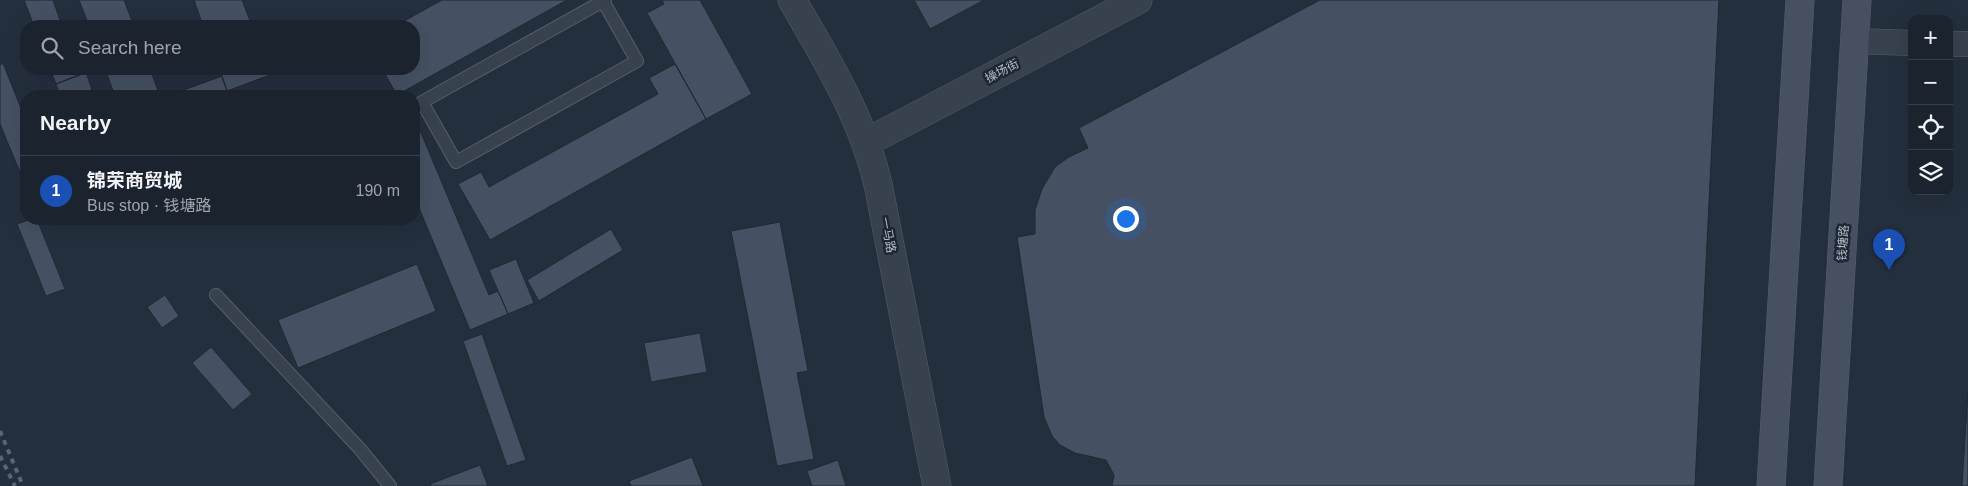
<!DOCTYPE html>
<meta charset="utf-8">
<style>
body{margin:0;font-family:Helvetica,"Noto Sans SC",sans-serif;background:#282f3a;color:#f1f3f6}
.controls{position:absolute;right:15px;top:15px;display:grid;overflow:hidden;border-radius:10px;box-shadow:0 5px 20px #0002}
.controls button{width:45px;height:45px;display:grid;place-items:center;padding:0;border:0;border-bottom:1px solid #39404a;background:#1b232e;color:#f1f3f6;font:25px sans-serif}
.you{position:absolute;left:1125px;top:218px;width:18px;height:18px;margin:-12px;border:4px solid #fff;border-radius:50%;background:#1a73e8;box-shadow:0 0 0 8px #1a73e833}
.badge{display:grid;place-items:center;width:32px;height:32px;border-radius:50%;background:#1a73e8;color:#fff;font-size:16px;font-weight:700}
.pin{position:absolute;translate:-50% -41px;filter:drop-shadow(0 1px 2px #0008)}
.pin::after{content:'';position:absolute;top:26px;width:18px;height:15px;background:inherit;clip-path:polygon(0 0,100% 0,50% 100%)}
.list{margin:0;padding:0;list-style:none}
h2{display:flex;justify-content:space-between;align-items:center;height:65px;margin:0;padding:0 20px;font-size:21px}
h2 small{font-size:16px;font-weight:400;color:#a0a4aa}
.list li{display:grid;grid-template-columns:32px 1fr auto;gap:15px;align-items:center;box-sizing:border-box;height:70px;padding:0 20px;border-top:1px solid #39404a}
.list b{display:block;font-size:19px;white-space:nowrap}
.list p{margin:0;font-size:16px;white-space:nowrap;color:#a0a4aa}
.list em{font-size:16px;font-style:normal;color:#a0a4aa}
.icon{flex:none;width:28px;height:28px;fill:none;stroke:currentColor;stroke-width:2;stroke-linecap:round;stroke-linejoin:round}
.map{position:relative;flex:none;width:1968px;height:486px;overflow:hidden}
.search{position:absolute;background:#1b232e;box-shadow:0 5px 20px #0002;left:20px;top:20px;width:400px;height:55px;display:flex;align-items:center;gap:12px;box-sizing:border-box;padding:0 18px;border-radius:20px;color:#a0a4aa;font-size:19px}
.panel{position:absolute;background:#1b232e;box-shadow:0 5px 20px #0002;left:20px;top:90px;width:400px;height:135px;border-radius:20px}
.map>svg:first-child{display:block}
.building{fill:#455162;stroke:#1f2835}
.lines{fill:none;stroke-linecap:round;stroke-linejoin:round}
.service-casing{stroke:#565f6c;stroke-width:14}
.minor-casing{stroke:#565f6c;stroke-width:26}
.tertiary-casing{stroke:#565f6c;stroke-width:29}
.secondary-casing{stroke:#565f6c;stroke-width:29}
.service{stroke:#38414e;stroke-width:12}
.minor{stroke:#38414e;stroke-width:25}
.tertiary{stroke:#38414e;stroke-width:28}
.secondary{stroke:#465061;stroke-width:28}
.rail{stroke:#5a6575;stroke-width:4;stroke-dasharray:5 5;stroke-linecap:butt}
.labels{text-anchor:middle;stroke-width:5;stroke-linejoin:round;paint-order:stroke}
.street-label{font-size:12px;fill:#b4bcc9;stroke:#1d2633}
</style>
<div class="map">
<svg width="1968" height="486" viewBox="0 0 1968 486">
<rect width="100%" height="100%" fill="#242f3e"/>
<path class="building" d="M24 0H53L62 26H34Z
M79 0H124L134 26H89Z
M194 0H242L252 26H203Z
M442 0H567L397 95 382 69H414V26H395Z
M662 0H700L752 94 706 119 647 13 664 4Z
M914 0H984L930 29Z
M1320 0H1719L1695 486H1112L1114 475 1106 460 1075 453 1060 445 1052 436 1044 417 1017 237 1035 234V210L1042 189 1055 167 1069 157 1088 148 1079 128Z
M3 63 26 121V187L0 124V65Z
M675 64 706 119 490 240 458 184 481 172 489 187 658 94 649 78Z
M50 69H78L80 75 56 84Z
M105 69H150L160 96H115Z
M219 69H268L270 75 227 91Z
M86 72 94 96H60L56 84Z
M222 76 229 96H170V95Z
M414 116 489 295 498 291 508 314 470 330 414 196Z
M32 219H37L65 289 46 296 17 224Z
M780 222 808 371 797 373 814 459 777 466 731 231Z
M611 229 623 250 539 301 527 280Z
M516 259 534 303 508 314 489 270Z
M417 264 436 311 298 368 278 320Z
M165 295 179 316 162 328 147 307Z
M700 333 707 372 651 382 644 343Z
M482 334 526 460 507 466 463 341Z
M211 347 252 394 233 410 192 363Z
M1968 390V486H1962Z
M692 457 703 486H631L629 481Z
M838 460 846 486H812L807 471Z
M480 465 488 486H431L430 484Z"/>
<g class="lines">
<defs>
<path id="service" d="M603 1 637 61 456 162 422 102 605 0
M216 295 360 449 390 486"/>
<path id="minor" d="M1855 41 1912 43
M1949 44H1968"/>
<path id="tertiary" d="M792 0C827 60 864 120 879 189L937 486
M867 142 1138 0"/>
<path id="secondary" d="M1771 486 1800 0
M1828 486 1857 0"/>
</defs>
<use href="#service" class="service-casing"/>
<use href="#minor" class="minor-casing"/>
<use href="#tertiary" class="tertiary-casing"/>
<use href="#secondary" class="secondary-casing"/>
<use href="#service" class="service"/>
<use href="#minor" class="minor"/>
<use href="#tertiary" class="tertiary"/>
<use href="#secondary" class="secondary"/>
<path class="rail" d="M0 431 23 486
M0 456 15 486"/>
</g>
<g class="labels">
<g class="street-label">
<text transform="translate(1002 71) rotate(-28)" y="4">操场街</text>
<text transform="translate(888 235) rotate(79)" y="4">一马路</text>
<text transform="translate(1843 243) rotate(-86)" y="4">钱塘路</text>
</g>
</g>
</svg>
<div class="controls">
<button>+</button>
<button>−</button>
<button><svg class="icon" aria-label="locate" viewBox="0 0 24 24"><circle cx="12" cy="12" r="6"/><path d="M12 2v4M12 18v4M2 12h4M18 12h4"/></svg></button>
<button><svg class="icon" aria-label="layers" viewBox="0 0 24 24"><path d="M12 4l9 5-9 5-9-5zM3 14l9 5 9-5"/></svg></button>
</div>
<div class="you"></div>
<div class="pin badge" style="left:1889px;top:270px;background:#1a4fb4">1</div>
<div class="search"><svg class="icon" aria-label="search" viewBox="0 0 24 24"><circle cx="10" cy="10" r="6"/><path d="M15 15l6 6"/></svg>Search here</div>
<section class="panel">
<h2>Nearby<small></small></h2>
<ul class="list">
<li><span class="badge" style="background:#1a4fb4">1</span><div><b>锦荣商贸城</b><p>Bus stop · 钱塘路</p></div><em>190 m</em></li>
</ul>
</section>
</div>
